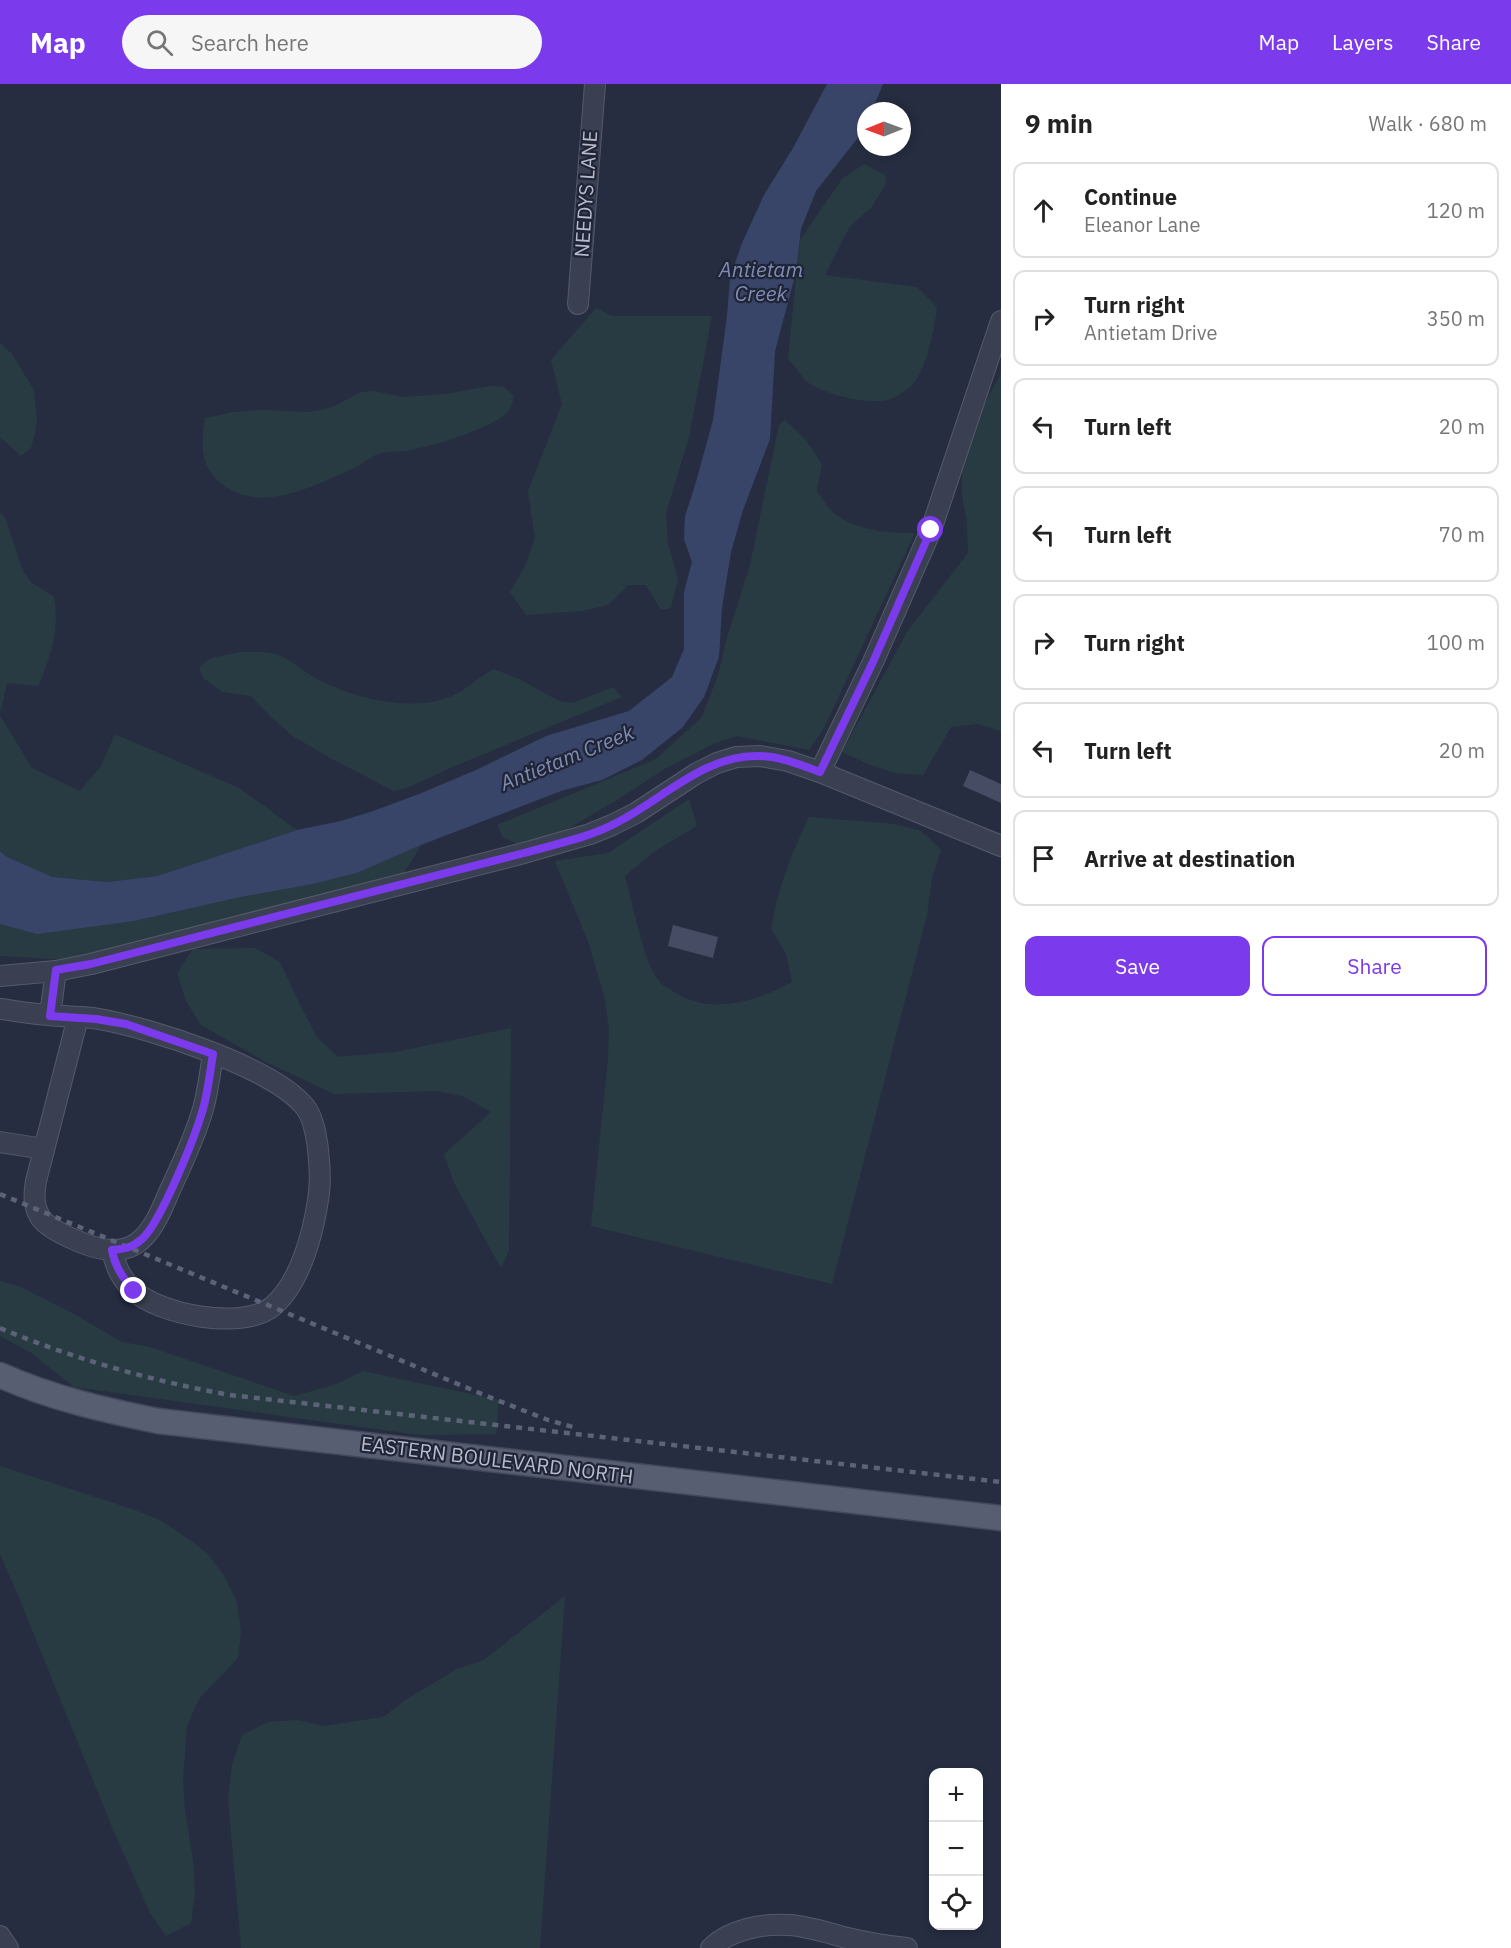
<!DOCTYPE html>
<meta charset="utf-8">
<style>
body{margin:0;font-family:"IBM Plex Sans",sans-serif;background:#f6f6f6;color:#222}
.controls{position:absolute;right:18px;bottom:18px;display:grid;overflow:hidden;border-radius:12px;box-shadow:0 3px 9px #0003}
.controls button{width:54px;height:54px;display:grid;place-items:center;padding:0;border:0;border-bottom:2px solid #e0e0e0;background:#fff;color:#222;font:30px sans-serif}
.compass{position:absolute;left:857px;top:18px;width:54px;height:54px;border-radius:50%;background:#fff;box-shadow:0 3px 9px #0003;rotate:269deg}
.stop{position:absolute;width:18px;height:18px;margin:-14px;border:4px solid #7c3aed;border-radius:50%;background:#fff}
.stop.end{background:#7c3aed;border-color:#fff;box-shadow:0 2px 6px #0008}
.list{margin:0;padding:0;list-style:none}
h2{display:flex;justify-content:space-between;align-items:center;height:78px;margin:0;padding:0 24px;font-size:26px}
h2 small{font-size:20px;font-weight:400;color:#767676}
.list li{display:grid;grid-template-columns:39px 1fr auto;gap:18px;align-items:center;box-sizing:border-box;height:96px;margin:0 12px 12px;padding:0 12px;border:2px solid #e0e0e0;border-radius:12px}
.list b{display:block;font-size:22px;white-space:nowrap}
.list p{margin:0;font-size:20px;white-space:nowrap;color:#767676}
.list em{font-size:20px;font-style:normal;color:#767676}
.actions{display:flex;gap:12px;padding:18px 24px}
.actions a{flex:1;padding:14px 0;border:2px solid #7c3aed;border-radius:12px;text-align:center;font-size:21px;color:#7c3aed}
.actions .main{background:#7c3aed;color:#fff}
.icon{flex:none;width:33px;height:33px;fill:none;stroke:currentColor;stroke-width:2;stroke-linecap:round;stroke-linejoin:round}
.map{position:relative;flex:none;width:1001px;height:1864px;overflow:hidden}
header{display:flex;align-items:center;gap:36px;box-sizing:border-box;height:84px;padding:0 30px;background:#7c3aed;color:#fff}
header strong{font-size:28px}
nav{display:flex;gap:33px;margin-inline-start:auto;font-size:21px}
.search{width:420px;height:54px;background:#f6f6f6;display:flex;align-items:center;gap:15px;box-sizing:border-box;padding:0 21px;border-radius:33px;color:#767676;font-size:22px}
main{display:flex}
aside{flex:1;background:#fff}
.map>svg:first-child{display:block}
.green{fill:#283b42}
.water{fill:#394568}
.building{fill:#454c63}
.lines{fill:none;stroke-linecap:round;stroke-linejoin:round}
.minor-casing{stroke:#555a6b;stroke-width:22}
.major-casing{stroke:#44485a;stroke-width:27}
.minor{stroke:#3a4051;stroke-width:20}
.major{stroke:#585e71;stroke-width:24}
.rail{stroke:#5c6378;stroke-width:4.5;stroke-dasharray:6 6;stroke-linecap:butt}
.route{stroke:#7c3aed;stroke-width:8}
.labels{text-anchor:middle;stroke-width:4.5;stroke-linejoin:round;paint-order:stroke}
.street-label{font-size:20px;fill:#b7bbcb;stroke:#1f2436}
.water-label{font-size:21px;font-style:italic;fill:#7e8cb2;stroke:#1f2436}
</style>
<header>
<strong>Map</strong>
<div class="search"><svg class="icon" aria-label="search" viewBox="0 0 24 24"><circle cx="10" cy="10" r="6"/><path d="M15 15l6 6"/></svg>Search here</div>
<nav><a>Map</a><a>Layers</a><a>Share</a></nav>
</header>
<main>
<div class="map">
<svg width="1001" height="1864" viewBox="0 0 1001 1864">
<rect width="100%" height="100%" fill="#262d41"/>
<path class="green" d="M864 80 885 91 886 100 871 124 850 142 825 191 917 203 937 223C935 243 926 287 912 301 907 306 895 314 888 316 868 321 820 310 805 296 799 289 794 281 788 274L800 156 842 95Z
M596 224 611 232H712L689 353 666 429 668 459 678 495 671 524 661 526 646 501H628L608 521 581 527 526 531 510 508 525 482 535 454 528 407 562 320 551 276Z
M0 259 12 270 34 306 37 335 35 349 31 364 21 372 0 353Z
M1001 289V647L978 640 951 643 923 691 895 689 868 680 842 668 907 548 968 469 967 440 962 411V382L968 351Z
M490 302 504 303 514 312C513 316 512 322 510 325 499 343 427 364 405 367 397 368 387 367 378 370 370 373 363 380 354 384 316 401 260 431 222 400 199 382 201 360 205 334L234 328 263 326 307 328 321 326 335 322 360 308 375 307 402 313 446 310Z
M785 336 806 356 822 380 817 407C822 414 827 423 834 429 855 447 889 449 915 449L824 644 809 666 738 652 715 659 666 684 620 714 533 766 503 754 497 741 656 675 702 633 718 591 726 557 750 481 779 341Z
M0 428 5 434 23 487 31 498 54 513C60 545 51 573 38 602L7 599 0 630Z
M240 568C253 568 273 567 285 574 297 581 307 590 319 596 354 614 406 627 444 615 464 609 476 594 494 585L521 596 559 617 573 619 613 603 622 613 450 684 407 704 394 707 332 675 294 653 271 633 251 612 223 608 203 594 199 583 211 574Z
M0 631 32 684 80 707 101 682 115 650 239 704 297 746 157 792 107 798 53 793 7 773 0 767Z
M689 715 697 742 655 767 625 792C632 817 644 880 659 897 662 902 670 905 674 908 711 932 758 917 792 898L786 870 771 845C777 806 792 768 809 733L894 740 921 747 941 766 932 794 927 831 832 1200 591 1142 608 974 609 945 605 916 589 860 555 777 608 769Z
M421 761 404 789 70 876 0 872V840L37 849 134 837 241 813 313 800 357 789Z
M255 864 280 878 304 929 317 953 338 973 395 968 511 944 509 1167 501 1184 454 1099 444 1070 491 1028 465 1013 437 1007 334 1010 266 978 201 941 186 917 177 889 193 865Z
M0 1197 21 1203 72 1229 122 1258 150 1263 294 1312 337 1300 363 1287 499 1316 496 1350 419 1351 74 1303 30 1268 0 1252Z
M0 1382 132 1425 160 1436 184 1452 207 1469 224 1492 237 1518 241 1547 238 1574 199 1615 187 1642 183 1696 185 1725 194 1783 195 1810 191 1839 166 1852 150 1829 114 1748 20 1516 0 1470Z
M565 1512 540 1864H241L228 1714 232 1681 242 1651 268 1638 297 1636 324 1642 383 1633 407 1615 457 1585 484 1576Z"/>
<path class="water" d="M827 0H883L872 27H866L864 46 816 107 801 145 796 188 775 267 770 355 743 426 731 468 722 524 719 573 704 613 683 643 642 676 602 696 561 707 421 761 357 789 313 800 241 813 134 837 37 850 0 840V767L7 773 53 793 107 798 157 792 297 746 341 737 373 727 419 710 476 686 546 652 629 627 672 593 684 565V508L692 478 684 455 685 432 696 398 713 336 727 232 730 194 742 159 764 111 793 64Z"/>
<path class="building" d="M970 686 1001 700V719L963 702Z
M673 841 718 853 713 874 668 862Z"/>
<g class="lines">
<defs>
<path id="minor" d="M578 220 595 0
M820 688 873 578 931 446 1001 237
M0 892 56 887 91 880 524 769 590 750 612 741 636 729 697 689 717 679 736 673 760 672 788 677 820 688 1001 762
M0 925C16 927 33 930 49 931 66 933 83 932 99 935 150 944 273 983 305 1023 319 1040 322 1094 318 1116 313 1150 300 1199 273 1222 244 1247 159 1231 133 1206 121 1195 115 1182 112 1166
M50 931 56 887
M78 933 36 1097C34 1110 33 1121 40 1133 50 1148 96 1167 114 1166 125 1166 135 1162 143 1154 156 1141 163 1122 170 1106 182 1080 195 1053 203 1025 208 1008 210 988 213 971
M0 1058 44 1065
M0 1852 8 1864
M711 1864C729 1846 763 1839 789 1841 807 1842 825 1848 843 1853 864 1858 885 1862 907 1864"/>
<path id="major" d="M0 1291C51 1314 104 1326 158 1337L1001 1434"/>
</defs>
<use href="#minor" class="minor-casing"/>
<use href="#major" class="major-casing"/>
<use href="#minor" class="minor"/>
<use href="#major" class="major"/>
<path class="rail" d="M0 1110 494 1315 548 1336 573 1343
M0 1244C74 1275 152 1297 230 1311L1001 1398"/>
</g>
<g class="lines">
<path class="route" d="M134 1207C123 1194 115 1183 112 1166 124 1165 132 1164 142 1155 161 1138 195 1053 203 1025 208 1008 210 988 213 970L126 940 96 935 50 932 56 886 91 880 524 769C555 760 588 754 616 739 662 716 704 671 758 672 780 672 801 681 820 688L873 578 931 446"/>
</g>
<g class="labels">
<g class="street-label">
<text transform="translate(586 110) rotate(-86)" y="7">NEEDYS LANE</text>
<text transform="translate(497 1376) rotate(7)" y="7">EASTERN BOULEVARD NORTH</text>
</g>
<g class="water-label">
<text x="761" y="193">Antietam<tspan x="761" dy="24">Creek</tspan></text>
<text transform="translate(567 674) rotate(-22)" y="7">Antietam Creek</text>
</g>
</g>
</svg>
<div class="controls">
<button>+</button>
<button>−</button>
<button><svg class="icon" aria-label="locate" viewBox="0 0 24 24"><circle cx="12" cy="12" r="6"/><path d="M12 2v4M12 18v4M2 12h4M18 12h4"/></svg></button>
</div>
<svg class="compass" viewBox="-18 -18 36 36"><path d="M0-13l5 13h-10z" fill="#e53935"/><path d="M0 13l5-13h-10z" fill="#767676"/></svg>
<div class="stop" style="left:931px;top:446px"></div>
<div class="stop end" style="left:134px;top:1207px"></div>
</div>
<aside>
<h2>9 min<small>Walk · 680 m</small></h2>
<ul class="list">
<li><svg class="icon" aria-label="ahead" viewBox="0 0 24 24"><path d="M12 20V5M6 11l6-6 6 6"/></svg><div><b>Continue</b><p>Eleanor Lane</p></div><em>120 m</em></li>
<li><svg class="icon" aria-label="right" viewBox="0 0 24 24"><path d="M7 20v-9h11M14 6l5 5-5 5"/></svg><div><b>Turn right</b><p>Antietam Drive</p></div><em>350 m</em></li>
<li><svg class="icon" aria-label="left" viewBox="0 0 24 24"><path d="M17 20v-9H6M10 6l-5 5 5 5"/></svg><div><b>Turn left</b></div><em>20 m</em></li>
<li><svg class="icon" aria-label="left" viewBox="0 0 24 24"><path d="M17 20v-9H6M10 6l-5 5 5 5"/></svg><div><b>Turn left</b></div><em>70 m</em></li>
<li><svg class="icon" aria-label="right" viewBox="0 0 24 24"><path d="M7 20v-9h11M14 6l5 5-5 5"/></svg><div><b>Turn right</b></div><em>100 m</em></li>
<li><svg class="icon" aria-label="left" viewBox="0 0 24 24"><path d="M17 20v-9H6M10 6l-5 5 5 5"/></svg><div><b>Turn left</b></div><em>20 m</em></li>
<li><svg class="icon" aria-label="arrive" viewBox="0 0 24 24"><path d="M6 21V4h12l-3 4 3 4H6"/></svg><div><b>Arrive at destination</b></div></li>
</ul>
<div class="actions"><a class="main">Save</a><a>Share</a></div>
</aside>
</main>
